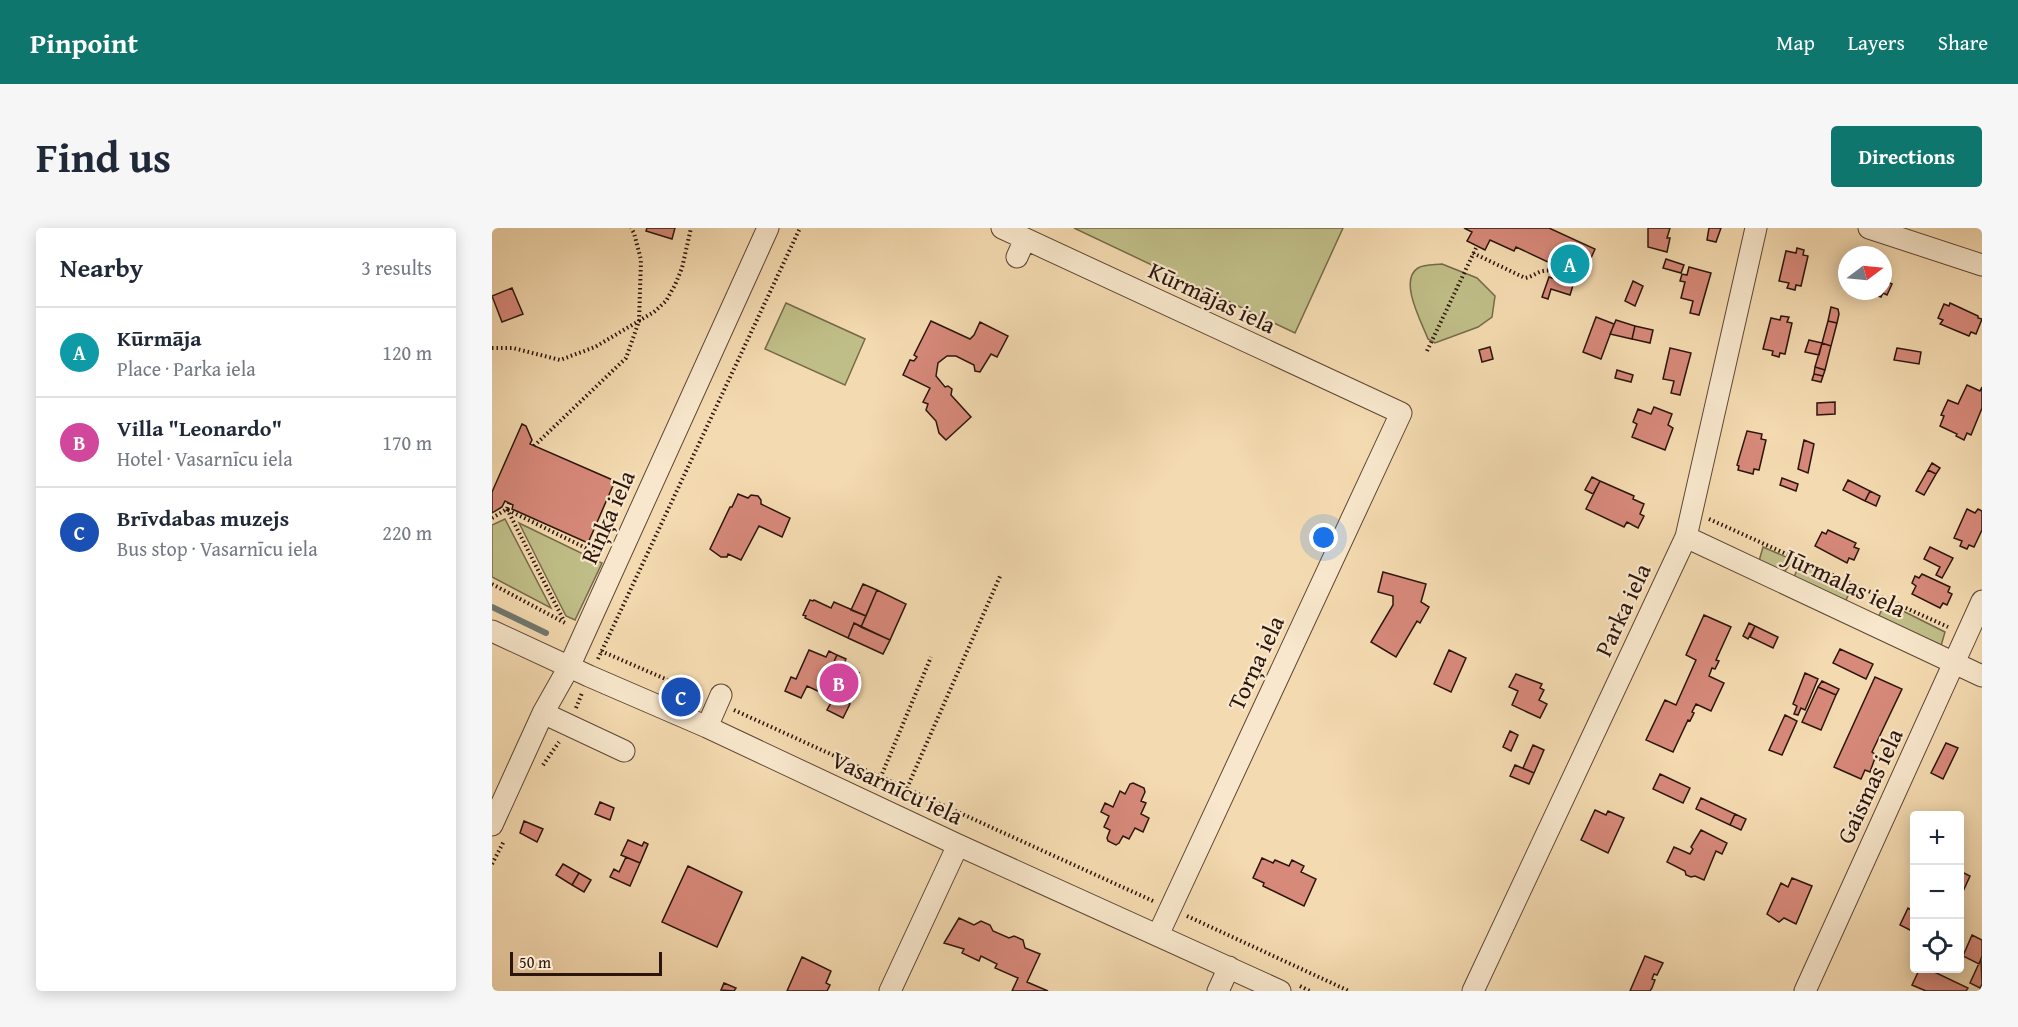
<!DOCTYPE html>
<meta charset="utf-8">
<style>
body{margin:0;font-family:"Gentium Book Plus",serif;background:#f6f6f7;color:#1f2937}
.controls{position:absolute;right:18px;bottom:18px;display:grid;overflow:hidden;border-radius:6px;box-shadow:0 3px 15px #0003}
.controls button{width:54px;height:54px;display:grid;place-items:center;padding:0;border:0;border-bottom:2px solid #e0e1e3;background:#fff;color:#1f2937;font:30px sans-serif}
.compass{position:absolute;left:1346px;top:18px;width:54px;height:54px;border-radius:50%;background:#fff;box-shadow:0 3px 15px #0003;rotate:74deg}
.scale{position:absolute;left:18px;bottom:15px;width:152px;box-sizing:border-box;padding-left:6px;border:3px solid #2c150c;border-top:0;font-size:16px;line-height:21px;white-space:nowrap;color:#2c150c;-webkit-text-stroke:4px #f8e7cc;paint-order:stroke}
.you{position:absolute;left:832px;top:310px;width:21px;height:21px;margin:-15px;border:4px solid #fff;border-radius:50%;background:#1a73e8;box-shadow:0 0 0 9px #1a73e833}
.badge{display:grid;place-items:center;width:39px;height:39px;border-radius:50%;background:#0f766e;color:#fff;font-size:20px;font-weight:700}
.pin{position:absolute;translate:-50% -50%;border:3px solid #fff;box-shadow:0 2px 6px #0006}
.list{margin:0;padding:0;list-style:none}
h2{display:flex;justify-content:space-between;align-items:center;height:78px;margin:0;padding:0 24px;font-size:26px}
h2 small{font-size:20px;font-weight:400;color:#747a83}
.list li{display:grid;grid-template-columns:39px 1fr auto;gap:18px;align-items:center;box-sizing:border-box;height:90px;padding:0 24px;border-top:2px solid #e0e1e3}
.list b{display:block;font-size:22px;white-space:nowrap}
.list p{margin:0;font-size:20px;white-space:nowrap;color:#747a83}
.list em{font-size:20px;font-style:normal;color:#747a83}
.icon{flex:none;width:33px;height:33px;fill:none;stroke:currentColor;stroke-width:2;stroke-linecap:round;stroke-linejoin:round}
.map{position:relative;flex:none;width:1490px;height:763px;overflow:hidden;border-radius:6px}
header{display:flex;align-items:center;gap:36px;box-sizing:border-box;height:84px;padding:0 30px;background:#0f766e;color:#fff}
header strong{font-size:28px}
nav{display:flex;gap:33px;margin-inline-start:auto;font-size:21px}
.intro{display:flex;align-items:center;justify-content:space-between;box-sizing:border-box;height:144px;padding:0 36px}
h1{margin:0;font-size:42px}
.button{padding:15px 27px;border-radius:6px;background:#0f766e;color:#fff;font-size:21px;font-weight:700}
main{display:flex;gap:36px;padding:0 36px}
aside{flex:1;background:#fff;border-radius:6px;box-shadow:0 3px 15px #0003}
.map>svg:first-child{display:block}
.green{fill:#c0be88;stroke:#766a4a;stroke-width:1.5}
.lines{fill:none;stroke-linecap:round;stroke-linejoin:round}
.stream{stroke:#707870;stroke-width:6}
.building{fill:#d7897a;stroke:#2c150c;stroke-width:1.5}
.minor-casing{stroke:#5e4635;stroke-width:23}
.path{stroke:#2c150c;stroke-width:4;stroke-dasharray:1.5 3;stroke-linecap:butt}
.minor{stroke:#f8e7cc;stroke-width:21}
.labels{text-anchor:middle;stroke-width:4.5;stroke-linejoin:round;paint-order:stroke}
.street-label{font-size:24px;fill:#2c150c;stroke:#f8e7cc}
</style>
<header>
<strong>Pinpoint</strong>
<nav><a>Map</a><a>Layers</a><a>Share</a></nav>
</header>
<div class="intro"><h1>Find us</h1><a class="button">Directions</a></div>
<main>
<aside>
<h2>Nearby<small>3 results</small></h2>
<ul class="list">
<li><span class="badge" style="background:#0f9aa8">A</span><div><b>Kūrmāja</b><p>Place · Parka iela</p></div><em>120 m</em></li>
<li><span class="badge" style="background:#d1479c">B</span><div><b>Villa &quot;Leonardo&quot;</b><p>Hotel · Vasarnīcu iela</p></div><em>170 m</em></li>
<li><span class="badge" style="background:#1a4fb4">C</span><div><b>Brīvdabas muzejs</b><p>Bus stop · Vasarnīcu iela</p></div><em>220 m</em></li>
</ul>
</aside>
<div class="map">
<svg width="1490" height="763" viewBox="0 0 1490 763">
<rect width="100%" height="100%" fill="#f4dab0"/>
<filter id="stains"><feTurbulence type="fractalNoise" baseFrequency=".00333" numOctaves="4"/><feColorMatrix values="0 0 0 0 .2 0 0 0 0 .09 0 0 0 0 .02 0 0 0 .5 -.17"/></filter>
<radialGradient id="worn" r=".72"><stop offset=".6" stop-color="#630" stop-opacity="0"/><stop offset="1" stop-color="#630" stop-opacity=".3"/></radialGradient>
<path class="green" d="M582 0H851L803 105Z
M950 36 985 50 1003 68 1000 89 986 99 943 115 936 111C930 95 906 52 926 40 933 36 942 37 950 36Z
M294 75 373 111 353 157 273 121Z
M13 291 59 380 0 349V297Z
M27 295 110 335 83 392 74 388Z
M1271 319 1301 332 1291 346 1267 333Z
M1308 336 1359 360 1353 375 1301 351Z
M1393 374 1453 404 1449 418 1386 390Z"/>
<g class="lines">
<path class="stream" d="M0 379 54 405"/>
</g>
<path class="building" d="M155 0H183L180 11 154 3Z
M972 0H1057L1103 21 1090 50 1024 19 1022 23 998 12 993 22 975 13 980 4Z
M1156 0H1178L1175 10H1178L1175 24 1156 19Z
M1217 0H1229L1224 14 1215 12Z
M1305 20 1312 22 1311 27 1316 28 1309 58 1304 57 1303 62 1295 60 1297 55 1287 53 1294 23 1304 25Z
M1174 31 1192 37 1189 45 1171 40Z
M1197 39 1219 45 1207 87 1198 85 1201 73 1189 70 1193 54 1188 53 1190 46 1195 47Z
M1391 46 1398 49 1395 54 1400 56 1395 67 1391 65 1389 69 1374 63H1391Z
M1064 48 1082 54 1078 67 1059 61 1056 71 1050 69 1057 49 1063 51Z
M1141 53 1151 58 1143 78 1133 73Z
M20 60 31 86 10 94 0 68Z
M1458 75 1486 88V90L1490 91 1484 106 1479 104 1477 108 1448 96 1451 92 1446 90 1452 76 1457 78Z
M1339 79 1346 81 1347 86 1345 95 1336 93Z
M1289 88 1297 89 1295 94 1300 95 1293 126 1288 125 1287 129 1280 127 1281 123 1271 121 1279 90 1288 92Z
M1104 89 1122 96 1109 131 1091 124Z
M1124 92 1143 98 1140 111 1118 106Z
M439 93 478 111 482 107 488 94 516 108 505 129 499 126 488 144 483 143 482 137 464 128H455L446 135 444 148 453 159 456 158 460 161 459 167 479 189 454 212 447 205 444 193 434 182 436 176 431 174 438 160 411 147 418 132 422 133 425 129 422 127Z
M1336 93 1345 95 1339 118 1330 115Z
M1143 98 1161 102 1158 115 1140 111Z
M1317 112 1330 115 1327 127 1313 124Z
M1330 115 1339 118 1333 142 1323 139Z
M998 119 1001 131 990 134 987 122Z
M1178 120 1199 125 1188 167 1179 165 1182 153 1171 151Z
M1405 120 1429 124 1427 136 1402 132Z
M1323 139 1333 142 1331 148 1322 146Z
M1125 142 1141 147 1139 154 1123 150Z
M1322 146 1331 148 1329 154 1320 152Z
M1475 157 1488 163 1490 159V180L1479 207 1475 205 1472 212 1464 208 1465 206 1448 198 1452 188 1449 187 1456 172 1466 176Z
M1343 174V186L1325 187V175Z
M1162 179 1180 186 1176 197 1181 200 1173 222 1140 209 1145 196 1141 194 1146 181 1159 186Z
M30 196 34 198 40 212 38 216 123 253 96 315 20 281 21 277 13 273 10 279 0 285V264Z
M1255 203 1270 206 1269 211 1274 212 1267 242 1262 241 1261 246 1246 242 1247 238 1245 237Z
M1312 212 1322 216 1316 245 1306 241Z
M1440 235 1448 240 1444 246 1436 242Z
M1436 242 1444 246 1432 267 1424 263Z
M1100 249 1108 253 1101 266 1093 262Z
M1290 250 1306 256 1304 263 1288 257Z
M1356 252 1378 263 1373 273 1351 262Z
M1108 253 1142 268 1141 271 1152 276 1148 286 1152 288 1146 300 1135 294 1132 299 1094 281Z
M1378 263 1388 268 1384 278 1373 273Z
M246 266 256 270 259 267 266 268 269 272V276L298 290 290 309 267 298 249 332 236 326 235 329H229L218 321 238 279H240Z
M1475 281 1483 285 1486 281 1490 283V302L1482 319 1477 317 1475 321 1468 318 1470 313 1462 310Z
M1336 302 1364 315 1362 319 1367 321 1362 332 1357 330 1355 335 1323 318 1330 304 1334 306Z
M1438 319 1461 330 1450 350 1444 347 1448 339 1432 331Z
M891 344 934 356 929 374 937 379 928 395 925 393 904 429 879 414 901 377V368L886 364Z
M1430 346 1458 359 1456 364 1460 366 1455 377 1451 375 1448 380 1420 366 1424 358 1420 355 1423 348 1427 350Z
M371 356 385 362 374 388 359 382Z
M385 362 414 376 398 412 369 399Z
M318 372 321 373 322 372 339 380 342 374 374 388 369 399 362 395 356 410 313 390 314 388 311 387Z
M1212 387 1239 399 1224 432 1227 433 1223 441 1220 440 1217 448 1232 455 1219 483 1204 476 1200 484 1202 485 1198 493 1196 492 1181 524 1154 512 1173 472 1184 477 1204 432 1194 427Z
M362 395 398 412 391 426 356 410Z
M1257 395 1263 398 1256 411 1251 408Z
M1263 398 1286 409 1281 420 1258 409Z
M1348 421 1381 436 1374 451 1341 435Z
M317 422 334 429 337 423 345 427 328 464 315 458 309 470 293 463 299 449 304 451Z
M957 422 974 430 959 464 942 456Z
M345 427 354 431 351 438 367 445 353 474 358 476 351 490 335 482 341 471 328 464Z
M1313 445 1326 451 1313 482 1309 480 1306 487 1302 486 1305 478 1301 476Z
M1024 446 1050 456 1048 460 1052 462 1047 472 1055 476 1048 490 1020 477 1026 463 1017 459Z
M1383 449 1410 461 1380 524 1384 527 1378 544 1373 542 1369 551 1342 539Z
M1330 453 1347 461 1344 467 1326 459Z
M1326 459 1344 467 1329 502 1310 494Z
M1293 487 1305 493 1290 527 1277 522Z
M1018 503 1026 507 1019 523 1011 519Z
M1454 515 1466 520 1451 551 1439 545Z
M1041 517 1052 522 1042 545 1031 540Z
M1023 537 1042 545 1037 556 1018 548Z
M1168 546 1198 560 1191 575 1161 561Z
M641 555 652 560 653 564 649 573 654 575 649 586 657 590 651 604 643 600 637 611 631 608 627 615 624 617 616 613 615 610 618 602 612 599 617 588 609 584 613 575 621 579 628 563 633 566 638 556Z
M1209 570 1243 586 1238 597 1204 581Z
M108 574 122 580 118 592 103 586Z
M1103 582 1114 587 1116 583 1132 590 1116 625 1089 612Z
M1243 586 1254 591 1249 602 1238 597Z
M32 593 51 601 45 614 28 605Z
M1209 602 1235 615 1230 626 1224 623 1212 652 1203 648 1199 649 1194 647 1193 643 1175 634 1182 619 1198 626 1201 621 1199 619Z
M136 612 150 618 152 614 156 616 148 635 129 627Z
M134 629 148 635 138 658 118 649 122 641 127 644Z
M770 630 781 635 783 632 797 638 800 632 812 638 809 644 824 651 812 678 771 658 772 655 761 650Z
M71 636 87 645 80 657 64 647Z
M196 638 250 664 225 719 170 694Z
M1468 643 1478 648 1468 670Z
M87 645 99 652 92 664 80 657Z
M1300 650 1320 658 1304 696 1292 690 1287 694 1275 686 1289 655 1296 659Z
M1422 673V704L1408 697 1416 680 1419 682Z
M467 690 482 697 489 693 498 697 501 703 517 710 522 708 531 712 533 720 548 726 535 754 556 763H520L526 750 503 740 505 736 489 728 487 733 470 725 472 721 452 715Z
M1480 707 1490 712V728L1487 736 1471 728Z
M1153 728 1171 735 1165 747 1162 746 1160 751 1163 752 1160 760 1158 763H1138Z
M310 729 339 743 334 755 338 757 335 763H295Z
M1489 731 1490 756 1488 760 1478 755Z
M1428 740H1434L1476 760 1474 763H1434L1420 757Z
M232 755 244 760 242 763 229 762Z"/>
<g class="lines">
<defs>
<path id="minor" d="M510 0 909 185 666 707
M1377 0 1490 37
M525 29 533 11
M1194 309 1490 448
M0 403 97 448 215 499 466 617 788 763
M51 485 132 523
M215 499 229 467
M0 597 51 485 77 439 276 0
M398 763 466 617
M726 763 737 739
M981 763 1194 309 1264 0
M1313 763 1490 373"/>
</defs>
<use href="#minor" class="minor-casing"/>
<path class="path" d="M981 25 1033 50C1040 49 1045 44 1051 43 1062 40 1075 50 1084 53L1086 48
M0 120H21L68 132 103 119 162 84 174 73 183 57 190 40 199 0
M935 123 985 18
M42 218 134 130 147 93 149 32 142 5 139 0
M15 281 72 393
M16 282 106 326
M0 290 15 281 17 275
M1217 291 1456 399
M0 356 75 396
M109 423 208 466
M106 431 308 0
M84 480 90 465
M242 482 661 673
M51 537 67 514
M385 558 439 429
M415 560 509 346
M0 636 12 613
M695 688 857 763
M808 758 818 763"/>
<use href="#minor" class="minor"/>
</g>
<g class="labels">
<g class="street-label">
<text transform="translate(720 70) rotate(25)" y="8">Kūrmājas iela</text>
<text transform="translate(116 289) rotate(-66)" y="8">Riņķa iela</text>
<text transform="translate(1353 355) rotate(25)" y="8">Jūrmalas iela</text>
<text transform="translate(1131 382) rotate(-65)" y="8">Parka iela</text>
<text transform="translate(764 435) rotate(-65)" y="8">Torņa iela</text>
<text transform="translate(1378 558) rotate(-65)" y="8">Gaismas iela</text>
<text transform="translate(405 560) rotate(25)" y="8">Vasarnīcu iela</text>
</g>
</g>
<rect width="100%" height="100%" filter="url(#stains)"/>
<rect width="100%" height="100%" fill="url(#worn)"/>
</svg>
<div class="controls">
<button>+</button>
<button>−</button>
<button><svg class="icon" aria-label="locate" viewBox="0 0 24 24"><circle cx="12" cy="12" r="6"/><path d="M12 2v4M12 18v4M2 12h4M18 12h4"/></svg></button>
</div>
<svg class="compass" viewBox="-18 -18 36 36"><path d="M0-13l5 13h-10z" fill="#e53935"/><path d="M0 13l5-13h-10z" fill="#747a83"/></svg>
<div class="scale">50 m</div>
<div class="you"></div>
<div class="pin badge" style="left:1078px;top:36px;background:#0f9aa8">A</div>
<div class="pin badge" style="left:347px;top:455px;background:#d1479c">B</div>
<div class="pin badge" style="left:189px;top:469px;background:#1a4fb4">C</div>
</div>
</main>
